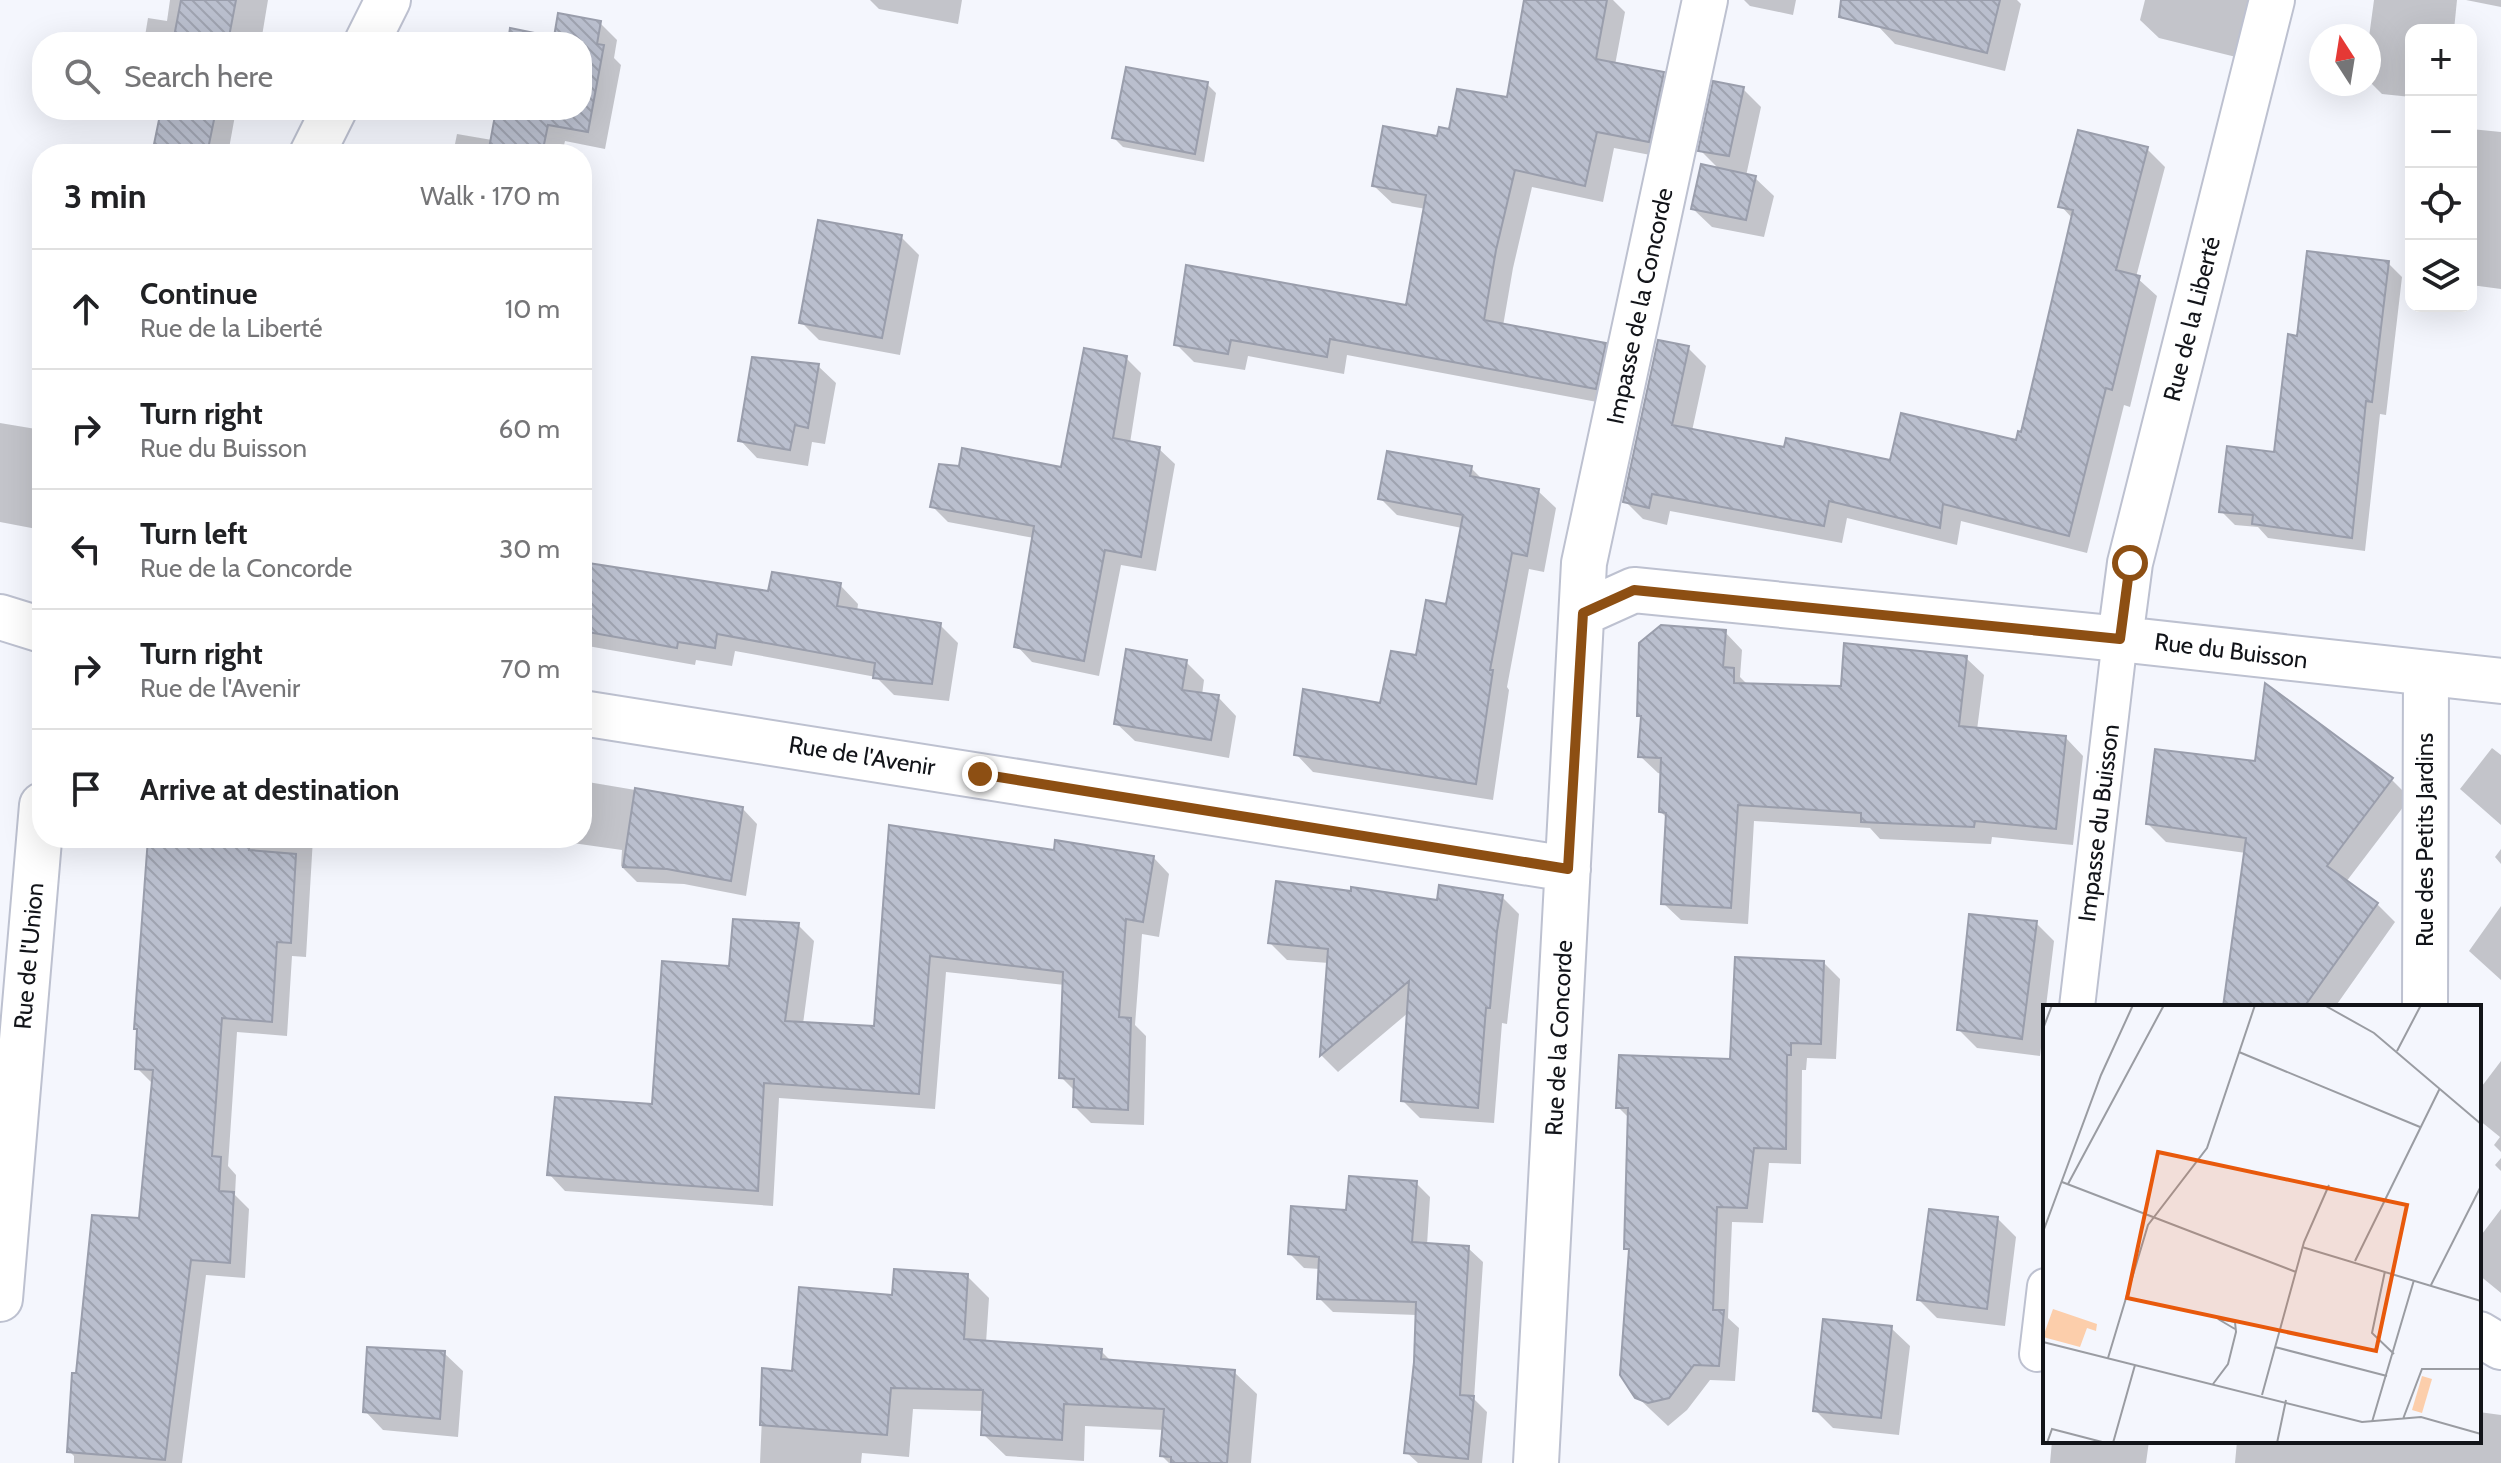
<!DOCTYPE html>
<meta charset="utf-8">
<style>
body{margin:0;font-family:Cabin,sans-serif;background:#f2f2f2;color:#202124}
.controls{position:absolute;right:24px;top:24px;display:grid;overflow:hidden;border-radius:16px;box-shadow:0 8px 32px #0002}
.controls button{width:72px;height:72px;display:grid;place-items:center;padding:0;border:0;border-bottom:2px solid #e0e0e0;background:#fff;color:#202124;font:40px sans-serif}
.compass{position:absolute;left:2309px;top:24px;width:72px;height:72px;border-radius:50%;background:#fff;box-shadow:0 8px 32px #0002;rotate:348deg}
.stop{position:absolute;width:24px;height:24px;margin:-18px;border:6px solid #8d4f13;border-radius:50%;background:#fff}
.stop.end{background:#8d4f13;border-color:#fff;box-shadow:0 2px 8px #0008}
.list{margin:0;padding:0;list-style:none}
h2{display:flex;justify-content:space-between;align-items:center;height:104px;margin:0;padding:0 32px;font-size:34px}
h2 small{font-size:26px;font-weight:400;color:#757577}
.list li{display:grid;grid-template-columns:52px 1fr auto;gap:24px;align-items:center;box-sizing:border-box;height:120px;padding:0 32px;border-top:2px solid #e0e0e0}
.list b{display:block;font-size:30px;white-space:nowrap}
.list p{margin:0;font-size:26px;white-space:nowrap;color:#757577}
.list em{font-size:26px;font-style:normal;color:#757577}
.icon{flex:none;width:44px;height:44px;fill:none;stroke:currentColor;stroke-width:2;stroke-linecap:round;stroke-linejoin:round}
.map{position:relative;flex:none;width:2501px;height:1463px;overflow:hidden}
.search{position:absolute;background:#fff;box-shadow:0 8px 32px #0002;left:32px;top:32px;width:560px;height:88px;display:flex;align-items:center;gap:20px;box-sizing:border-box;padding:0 28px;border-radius:32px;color:#757577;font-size:30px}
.panel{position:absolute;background:#fff;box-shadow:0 8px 32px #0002;left:32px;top:144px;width:560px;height:704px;border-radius:32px}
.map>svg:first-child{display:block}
.shadow{fill:#0003}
.building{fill:url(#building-back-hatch);stroke:#9a9eac;stroke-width:2}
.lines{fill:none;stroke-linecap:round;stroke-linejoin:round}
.service-casing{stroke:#bdc1d0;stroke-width:38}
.minor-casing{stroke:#bdc1d0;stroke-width:48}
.service{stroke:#fff;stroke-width:34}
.minor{stroke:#fff;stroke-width:44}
.route{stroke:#8d4f13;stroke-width:10}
.labels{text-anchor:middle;stroke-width:6;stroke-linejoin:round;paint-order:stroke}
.street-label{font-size:24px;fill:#121419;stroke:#fff}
.inset-road{fill:none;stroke:#9a9ca2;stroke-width:2}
.view{fill:#e8590c;fill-opacity:0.15;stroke:#e8590c;stroke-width:4}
.inset-edge{fill:none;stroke:#121419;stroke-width:4}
</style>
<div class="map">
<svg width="2501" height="1463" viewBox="0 0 2501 1463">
<defs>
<pattern id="building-back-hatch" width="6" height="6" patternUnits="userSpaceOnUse" patternTransform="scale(2)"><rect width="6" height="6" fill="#babfce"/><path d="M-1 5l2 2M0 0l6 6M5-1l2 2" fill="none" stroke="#9fa3b0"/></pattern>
</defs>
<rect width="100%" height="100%" fill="#f4f6fd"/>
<path class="shadow" d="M170 0H268L261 42H144L148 18 167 21Z
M870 0H962L958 24 879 9Z
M1526 0H1613L1625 12 1615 65 1663 74 1680 91 1666 158 1614 148 1603 202 1532 187 1513 268 1503 326 1605 345 1622 362 1613 405 1347 355 1344 374 1248 356 1245 370 1194 362 1176 344 1407 307 1426 209 1392 203 1374 186 1451 131 1509 99Z
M1744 0H1796L1793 15 1750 6Z
M1882 0H2017L2021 4 2005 71 1895 44 1877 25Z
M2145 0H2250L2236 57 2159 38 2140 20Z
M2374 0H2457L2454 30H2411V97L2382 94 2369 81V37Z
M2466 0H2501V7Z
M600 23 617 40 614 58 621 65 605 149 565 141 562 154H453L457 134 492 140 498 110H582V42H510L556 39Z
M1207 84 1216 93 1204 162 1123 147 1114 138Z
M1743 89 1761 107 1746 176 1755 178 1774 196 1764 237 1712 227 1693 209 1720 170 1700 150Z
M163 110H236L228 154H154Z
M2471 129 2501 132V289L2471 285Z
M2147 149 2165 167 2136 277 2157 296 2130 407 2124 405 2087 553 1961 521 1957 545 1847 518 1842 543 1670 511 1667 525 1643 519 1625 501 1688 348 1706 366 1692 431 1786 450 1892 462 2017 442 2023 434 2073 219 2061 206Z
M901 237 919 255 900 355 819 340 801 322Z
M2388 263 2402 277 2386 415 2380 414 2365 551 2268 538 2258 527 2235 525 2221 511 2276 454 2299 338Z
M1126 358 1141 373 1130 443 1159 449 1175 464 1156 571 1121 565 1099 676 1032 662 1017 646 1034 538 948 522 933 507 1063 470Z
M818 366 836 383 825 444 812 442 808 466 757 458 740 440Z
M0 423 42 430V530L0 522Z
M1471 468 1484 481 1538 491 1556 508 1544 572 1529 569 1507 687 1509 690 1493 800 1313 772 1296 754 1382 705 1417 658 1448 606 1462 528 1397 515 1380 498Z
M582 563 770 594 840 585 858 604 857 612 940 625 958 643 949 701 894 695 876 677 735 651 732 666 696 660 695 665 582 645Z
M1725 632 1742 650 1740 677 1749 686 1843 688 1966 658 1984 675 1977 730 2066 738 2083 756 2073 845 1992 837 1991 844 1880 839 1870 828 1754 821 1748 924 1681 920 1663 903 1668 819 1661 812 1662 774 1658 773 1640 756 1643 719 1639 715Z
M1186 662 1204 680 1202 695 1218 697 1236 716 1229 758 1135 741 1116 723Z
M2492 748 2501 755V825L2460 789Z
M2391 779 2410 798 2346 882 2377 904 2395 922 2335 1007H2224L2246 853 2166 842 2148 824Z
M582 781 742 808 757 824 746 896 684 884 637 882 621 866 622 850 537 838H582Z
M891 827 1056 852 1153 857 1169 874 1159 937 1142 934 1135 1025 1146 1036 1144 1125 1091 1123 1075 1107 1076 1092 1061 1077 1065 985 946 972 935 1109 779 1098 773 1206 565 1191 549 1174 654 1106 731 968 798 925 814 941 803 1024 876 1028Z
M151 838H313L306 957 292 956 287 1036 237 1032 228 1166 236 1175 235 1195 249 1209 245 1278 206 1275 182 1463H184H74V1456L69 1451 78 1375 141 1220 152 1083 137 1068Z
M2501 849V864L2495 857Z
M1502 897 1519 914 1507 1024 1502 1023 1494 1123 1420 1118 1403 1101 1409 1012 1338 1072 1322 1056 1329 963 1287 960 1270 943Z
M2501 906V980L2469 951Z
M2036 923 2054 941 2040 1056 1977 1048 1959 1030Z
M1824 963 1840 979 1836 1059 1807 1058 1806 1070H1802L1801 1164 1769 1163 1763 1223 1732 1222 1728 1318 1739 1328 1735 1381 1710 1380 1687 1410 1668 1426 1634 1394 1631 1252 1627 1248 1630 1119 1618 1107 1732 1061Z
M2501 1061V1152L2494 1145 2500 1137 2479 1120V1090Z
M2501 1158V1171L2495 1165Z
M1416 1183 1430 1197 1427 1245 1468 1248 1483 1262 1474 1399 1487 1412 1482 1463H1418L1406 1452 1416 1363 1417 1315 1333 1312 1319 1298 1320 1269 1304 1268 1290 1254 1348 1212Z
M2501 1209V1293L2479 1275V1238Z
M1997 1218 2016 1237 2005 1326 1937 1318 1919 1300Z
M967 1276 989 1298 986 1343 1101 1351 1112 1362 1234 1372 1257 1394 1251 1463H1169L1162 1456 1164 1430 1085 1426 1084 1461 1006 1456 983 1434 984 1411 913 1409 909 1457 862 1453 861 1463H760L764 1371 794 1373 894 1297Z
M1891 1328 1910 1346 1899 1435 1833 1428 1815 1410Z
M444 1353 463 1371 458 1437 383 1430 365 1411Z
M2479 1412 2501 1415V1463H2235L2237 1441H2479Z
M2052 1441H2149L2146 1463H2050Z"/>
<path class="building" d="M181 0H236L228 42H173Z
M1524 0H1607L1596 59 1664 72 1649 142 1597 132 1585 186 1515 170 1496 250 1484 320 1606 343 1596 389 1330 339 1327 357 1231 340 1228 354 1174 345 1186 265 1406 305 1426 195 1372 186 1383 126 1437 136 1439 127 1449 129 1457 89 1507 97Z
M1841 0H2000L1987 53 1839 17Z
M558 13 601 21 597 44 604 45 588 132 548 125 542 154H488L496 110H582V42H508L510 28 554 37Z
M1126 67 1208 82 1195 154 1112 138Z
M1713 81 1744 87 1729 156 1698 151Z
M161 110H216L207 154H152Z
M2078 130 2148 147 2116 270 2140 276 2112 390 2106 388 2069 536 1943 504 1940 528 1829 501 1824 526 1652 494 1649 508 1623 502 1658 340 1689 346 1672 425 1784 447 1786 438 1890 460 1901 413 2016 440 2018 431 2021 432 2073 210 2058 207Z
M1701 164 1756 176 1746 220 1691 209Z
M818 220 902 235 882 338 799 323Z
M2307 251 2389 261 2372 402 2366 401 2352 538 2252 524 2253 515 2219 512 2227 446 2274 452 2288 334 2297 336Z
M1084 348 1127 356 1113 438 1160 447 1141 557 1105 550 1084 661 1014 647 1034 526 930 507 939 464 959 466 962 448 1061 467Z
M752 357 819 364 808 428 795 425 790 450 738 441Z
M1387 451 1472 466 1470 476 1539 489 1527 556 1512 553 1490 670H1493L1476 784 1294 755 1303 689 1380 703 1391 651 1416 655 1426 600 1446 604 1463 515 1378 499Z
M582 562 768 591 772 572 841 583 837 606 941 623 932 684 873 678 875 663 717 634 715 648 678 642 677 648 582 631Z
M1661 625 1726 630 1723 667 1734 668V683L1841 686 1844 643 1967 656 1959 726 2066 736 2056 829 1975 821 1974 827 1861 822V813L1738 805 1731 908 1661 904 1666 813 1659 812 1661 758 1638 757 1641 716H1637L1639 643Z
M1126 649 1187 660 1182 690 1219 695 1211 740 1114 724Z
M2265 683 2393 778 2327 866 2378 903 2304 1007H2223L2246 838 2146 824 2155 749 2255 761Z
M635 788 743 807 731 881 667 869 623 867Z
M889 825 1054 850 1055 840 1154 856 1143 922 1126 919 1119 1017 1131 1018 1128 1110 1073 1107 1074 1079 1059 1078 1063 972 930 956 919 1094 764 1083 758 1191 547 1175 555 1097 652 1104 662 961 729 966 733 919 799 923 785 1021 874 1026Z
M148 838H250L249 850 296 854 291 943 277 942 272 1022 222 1018 212 1156 221 1157 219 1191 234 1192 230 1263 191 1260 165 1460 67 1452 72 1373H76L92 1215 139 1218 153 1070 135 1069 137 1029H134Z
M1276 881 1351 891V887L1437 900 1439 885 1503 895 1497 931 1490 1008H1486L1478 1108 1401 1101 1409 981 1320 1056 1328 949 1268 943Z
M1969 914 2037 921 2022 1039 1957 1030Z
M1735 957 1824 961 1821 1044 1791 1043V1055H1787L1786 1149 1754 1148 1747 1208 1717 1207 1713 1310H1724L1719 1366 1694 1365 1669 1398 1648 1403 1635 1398 1620 1375 1629 1249H1624L1628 1108H1616L1619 1055 1730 1059Z
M1349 1176 1417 1181 1412 1242 1469 1246 1460 1395 1474 1396 1468 1459 1404 1453 1414 1362 1416 1302 1317 1299 1319 1257 1288 1254 1291 1206 1346 1210Z
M1929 1209 1998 1217 1987 1309 1917 1300Z
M894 1269 968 1274 964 1339 1102 1349 1101 1359 1235 1370 1227 1463H1171V1457L1160 1456 1164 1409 1064 1404 1062 1440 981 1435 983 1390 891 1388 887 1435 760 1425 762 1368 792 1371 799 1287 892 1295Z
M1823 1319 1892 1326 1881 1418 1813 1411Z
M367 1347 445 1351 440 1419 363 1412Z"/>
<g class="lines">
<defs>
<path id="service" d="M2077 1007 2120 639
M2037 1354 2045 1286"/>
<path id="minor" d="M367 42 388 0
M312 154 334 110
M1583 613 1634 590 2120 639 2501 681
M0 617 42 630
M2120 639 2130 563 2272 0
M582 713 1568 869
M2425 1007 2426 674
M0 1299 42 805
M2479 1334 2501 1347
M1536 1463 1584 563 1705 0"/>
</defs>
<use href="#service" class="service-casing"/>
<use href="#minor" class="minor-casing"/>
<use href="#service" class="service"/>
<use href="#minor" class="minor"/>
</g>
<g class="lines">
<path class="route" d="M980 774 1568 869 1583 613 1634 590 2120 639 2130 563"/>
</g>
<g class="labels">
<g class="street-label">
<text transform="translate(1640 306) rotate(-78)" y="8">Impasse de la Concorde</text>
<text transform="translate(2192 319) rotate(-76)" y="8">Rue de la Liberté</text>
<text transform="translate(2231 651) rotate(7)" y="8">Rue du Buisson</text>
<text transform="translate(862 756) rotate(9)" y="8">Rue de l'Avenir</text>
<text transform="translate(2099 823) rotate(-83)" y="8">Impasse du Buisson</text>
<text transform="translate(2425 840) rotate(-90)" y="8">Rue des Petits Jardins</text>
<text transform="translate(29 956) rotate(-85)" y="8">Rue de l'Union</text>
<text transform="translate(1559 1038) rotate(-87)" y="8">Rue de la Concorde</text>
</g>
</g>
<g transform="translate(2043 1005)">
<rect width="438" height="438" fill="#f4f6fd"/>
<path d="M10 304 54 319 53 326 44 323 37 342 0 332Z" fill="#fcceab"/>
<path d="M379 371 389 374 379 408 369 405Z" fill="#fcceab"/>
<path class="inset-road" d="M281 0 331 28 438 119M0 24 9 0M354 46 378 0M196 47 377 122M19 177 253 267M25 179 121 0M0 227 58 70 90 0M259 242 438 296M312 256 397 83M342 266 329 328 351 349M388 280 438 181M0 337 319 417 378 412 438 429M232 342 344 371M65 353 105 220 164 143 212 0M170 379 185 359 193 327 192 317 175 314 192 324M219 390 261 237 286 180M360 414 379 364H438M329 417 371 275M4 438 9 424 63 438M70 438 92 360M234 438 243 395"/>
<path class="view" d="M115 147 364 200 333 346 84 293Z"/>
<rect width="438" height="438" class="inset-edge"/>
</g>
</svg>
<div class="controls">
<button>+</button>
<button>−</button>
<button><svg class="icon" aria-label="locate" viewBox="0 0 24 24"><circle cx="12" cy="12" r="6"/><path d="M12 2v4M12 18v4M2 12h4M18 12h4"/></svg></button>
<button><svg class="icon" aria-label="layers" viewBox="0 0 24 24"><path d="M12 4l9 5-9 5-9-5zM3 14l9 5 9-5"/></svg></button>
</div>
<svg class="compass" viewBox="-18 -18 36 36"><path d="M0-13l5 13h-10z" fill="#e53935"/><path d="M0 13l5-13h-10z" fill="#757577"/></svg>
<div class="stop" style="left:2130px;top:563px"></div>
<div class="stop end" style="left:980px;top:774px"></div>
<div class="search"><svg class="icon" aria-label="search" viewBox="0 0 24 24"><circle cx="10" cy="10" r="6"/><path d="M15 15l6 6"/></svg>Search here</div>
<section class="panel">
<h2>3 min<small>Walk · 170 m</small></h2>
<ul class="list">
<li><svg class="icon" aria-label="ahead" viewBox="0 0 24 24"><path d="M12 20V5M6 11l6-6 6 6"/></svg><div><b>Continue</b><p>Rue de la Liberté</p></div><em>10 m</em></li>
<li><svg class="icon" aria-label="right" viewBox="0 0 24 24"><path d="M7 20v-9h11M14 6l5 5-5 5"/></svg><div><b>Turn right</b><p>Rue du Buisson</p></div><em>60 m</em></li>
<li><svg class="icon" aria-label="left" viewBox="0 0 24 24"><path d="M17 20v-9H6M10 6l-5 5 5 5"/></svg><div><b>Turn left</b><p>Rue de la Concorde</p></div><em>30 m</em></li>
<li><svg class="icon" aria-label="right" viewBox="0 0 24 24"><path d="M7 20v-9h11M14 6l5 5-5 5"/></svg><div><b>Turn right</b><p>Rue de l'Avenir</p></div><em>70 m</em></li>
<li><svg class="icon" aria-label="arrive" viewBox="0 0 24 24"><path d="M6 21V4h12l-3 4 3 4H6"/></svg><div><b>Arrive at destination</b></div></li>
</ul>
</section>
</div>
